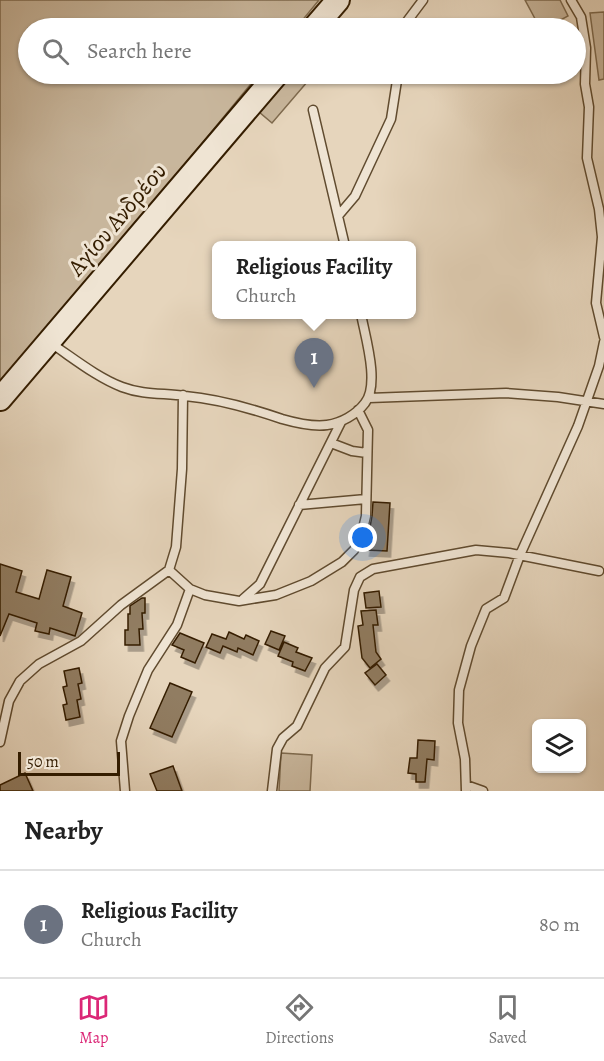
<!DOCTYPE html>
<meta charset="utf-8">
<style>
body{margin:0;font-family:Alegreya,serif;background:#f2f2f2;color:#222}
.controls{position:absolute;right:18px;bottom:18px;display:grid;overflow:hidden;border-radius:9px;box-shadow:0 2px 4px #0004}
.controls button{width:54px;height:54px;display:grid;place-items:center;padding:0;border:0;border-bottom:2px solid #e0e0e0;background:#fff;color:#222;font:30px sans-serif}
.scale{position:absolute;left:18px;bottom:15px;width:102px;box-sizing:border-box;padding-left:6px;border:3px solid #341d00;border-top:0;font-size:16px;line-height:21px;white-space:nowrap;color:#341d00;-webkit-text-stroke:4px #efe4d3;paint-order:stroke}
.you{position:absolute;left:363px;top:538px;width:21px;height:21px;margin:-15px;border:4px solid #fff;border-radius:50%;background:#1a73e8;box-shadow:0 0 0 9px #1a73e833}
.badge{display:grid;place-items:center;width:39px;height:39px;border-radius:50%;background:#db2777;color:#fff;font-size:20px;font-weight:700}
.pin{position:absolute;translate:-50% -50px;filter:drop-shadow(0 2px 3px #0008)}
.pin::after{content:'';position:absolute;top:32px;width:21px;height:18px;background:inherit;clip-path:polygon(0 0,100% 0,50% 100%)}
.popup{position:absolute;left:212px;top:241px;width:204px;height:78px;box-sizing:border-box;display:grid;place-content:center;border-radius:9px;background:#fff;filter:drop-shadow(0 2px 4px #0005);font-size:20px;white-space:nowrap;color:#767676}
.popup b{font-size:22px;color:#222}
.popup::after{content:'';position:absolute;left:50%;top:100%;margin-left:-12px;border:12px solid transparent;border-top-color:#fff}
.list{margin:0;padding:0;list-style:none}
h2{display:flex;justify-content:space-between;align-items:center;height:78px;margin:0;padding:0 24px;font-size:26px}
h2 small{font-size:20px;font-weight:400;color:#767676}
.list li{display:grid;grid-template-columns:39px 1fr auto;gap:18px;align-items:center;box-sizing:border-box;height:108px;padding:0 24px;border-top:2px solid #e0e0e0}
.list b{display:block;font-size:22px;white-space:nowrap}
.list p{margin:0;font-size:20px;white-space:nowrap;color:#767676}
.list em{font-size:20px;font-style:normal;color:#767676}
.icon{flex:none;width:33px;height:33px;fill:none;stroke:currentColor;stroke-width:2;stroke-linecap:round;stroke-linejoin:round}
.map{position:relative;flex:none;width:604px;height:791px;overflow:hidden}
.search{position:absolute;background:#fff;box-shadow:0 2px 4px #0004;left:18px;right:18px;top:18px;height:66px;display:flex;align-items:center;gap:15px;box-sizing:border-box;padding:0 21px;border-radius:33px;color:#767676;font-size:22px}
.sheet{height:186px;background:#fff}
nav{display:flex;justify-content:space-around;align-items:center;box-sizing:border-box;height:84px;border-top:2px solid #e0e0e0;background:#fff;font-size:16px;color:#767676}
nav a{display:grid;justify-items:center;gap:3px}
nav .on{color:#db2777}
.map>svg:first-child{display:block}
.green{fill:#c8b69c;stroke:#7e6a4e;stroke-width:1.5}
.building{fill:#917d62;stroke:#341d00;stroke-width:1.5;filter:url(#shadow)}
.lines{fill:none;stroke-linecap:round;stroke-linejoin:round}
.lane-casing{stroke:#604b2f;stroke-width:11}
.secondary-casing{stroke:#341d00;stroke-width:26}
.lane{stroke:#efe4d3;stroke-width:8}
.secondary{stroke:#efe4d3;stroke-width:22}
.labels{text-anchor:middle;stroke-width:6;stroke-linejoin:round;paint-order:stroke}
.street-label{font-size:24px;fill:#341d00;stroke:#efe4d3}
</style>
<div class="map">
<svg width="604" height="791" viewBox="0 0 604 791">
<defs>
<filter id="shadow"><feDropShadow dx="3.5" dy="6" stdDeviation="0" flood-color="#0004"/></filter>
</defs>
<rect width="100%" height="100%" fill="#e6d5bc"/>
<filter id="stains"><feTurbulence type="fractalNoise" baseFrequency=".00333" numOctaves="4"/><feColorMatrix values="0 0 0 0 .2 0 0 0 0 .09 0 0 0 0 .02 0 0 0 .5 -.17"/></filter>
<radialGradient id="worn" r=".72"><stop offset=".6" stop-color="#630" stop-opacity="0"/><stop offset="1" stop-color="#630" stop-opacity=".3"/></radialGradient>
<path class="green" d="M0 0H319L296 28H28V74H259L0 389Z
M525 0H560L568 16 546 28H540Z
M604 12V79L599 80 590 13Z
M267 74H314L272 123 245 100Z
M281 753 312 755 310 791H279Z"/>
<path class="building" d="M373 502 390 503 387 551 366 550 372 516Z
M0 564 22 571 16 592 39 599 47 570 71 577 63 606 82 613 75 636 50 628 49 634 35 631 37 623 9 614 0 636Z
M379 591 381 607 366 608 364 593Z
M142 598H145V613H142L143 629H139L140 645H125V630H128V614H130V606Z
M376 610 378 625H373L376 652 381 659 370 668 362 658 358 626 363 625 361 611Z
M271 631 285 636 279 650 265 644Z
M229 632 244 639 246 635 259 641 253 655 238 648 237 652 223 646 220 653 206 647 212 634 226 639Z
M180 633 204 643 195 663 181 657 184 650 172 645Z
M284 642 298 648 296 652 312 658 305 671 292 666 293 662 278 656Z
M377 664 386 675 375 685 365 673Z
M79 668 82 683 78 684 81 699 77 700 80 717 66 720 63 705 67 704 63 687 67 686 64 671Z
M170 683 192 692 172 737 150 728Z
M418 740 435 741 434 760 427 759 425 782H416V774L408 773 410 758H417Z
M173 766 182 791H157L150 774Z
M25 773 33 791H0V785Z"/>
<g class="lines">
<defs>
<path id="lane" d="M571 0 581 17 586 48 585 84 589 107 587 158 599 209 602 237 596 303 604 337
M402 28 423 0
M313 110 345 246
M338 216 355 196 391 119 398 74
M49 342C72 357 96 377 122 387 143 395 164 393 185 396 219 399 250 408 282 419 296 423 312 427 327 425 341 423 356 415 365 403 380 384 365 336 361 314
M369 398 506 393 558 397 604 404
M331 443 352 451 367 453
M299 505 366 499
M169 570 190 589 205 595 239 601 276 595 311 581 342 562 354 550 361 537 366 516 368 430 358 410
M243 599 260 584 341 422
M0 742 9 701 20 681 39 664 81 641 121 605 169 570 176 547 182 469 183 395
M466 785 483 791
M125 791 121 741 129 716 148 670 177 625 190 589
M272 791 277 749 283 738 297 726 325 668 345 647 354 590 360 577 373 569 476 550 509 553 599 571
M466 791 465 759 458 723 459 690 471 646 486 609 504 598 520 555 578 426 599 366 604 342"/>
<path id="secondary" d="M314 28 338 0
M0 399 277 74"/>
</defs>
<use href="#lane" class="lane-casing"/>
<use href="#secondary" class="secondary-casing"/>
<use href="#lane" class="lane"/>
<use href="#secondary" class="secondary"/>
</g>
<g class="labels">
<g class="street-label">
<text transform="translate(117 219) rotate(-50)" y="8">Αγίου Ανδρέου</text>
</g>
</g>
<rect width="100%" height="100%" filter="url(#stains)"/>
<rect width="100%" height="100%" fill="url(#worn)"/>
</svg>
<div class="controls">
<button><svg class="icon" aria-label="layers" viewBox="0 0 24 24"><path d="M12 4l9 5-9 5-9-5zM3 14l9 5 9-5"/></svg></button>
</div>
<div class="scale">50 m</div>
<div class="you"></div>
<div class="pin badge" style="left:314px;top:388px;background:#6b7280">1</div>
<div class="popup"><b>Religious Facility</b>Church</div>
<div class="search"><svg class="icon" aria-label="search" viewBox="0 0 24 24"><circle cx="10" cy="10" r="6"/><path d="M15 15l6 6"/></svg>Search here</div>
</div>
<section class="sheet">
<h2>Nearby<small></small></h2>
<ul class="list">
<li><span class="badge" style="background:#6b7280">1</span><div><b>Religious Facility</b><p>Church</p></div><em>80 m</em></li>
</ul>
</section>
<nav>
<a class="on"><svg class="icon" aria-label="map" viewBox="0 0 24 24"><path d="M3 6l6-2 6 2 6-2v14l-6 2-6-2-6 2zM9 4v14M15 6v14"/></svg>Map</a>
<a><svg class="icon" aria-label="directions" viewBox="0 0 24 24"><path d="M12 3l9 9-9 9-9-9zM9 14v-3h6M13 9l2 2-2 2"/></svg>Directions</a>
<a><svg class="icon" aria-label="saved" viewBox="0 0 24 24"><path d="M7 4h10v16l-5-4-5 4z"/></svg>Saved</a>
</nav>
